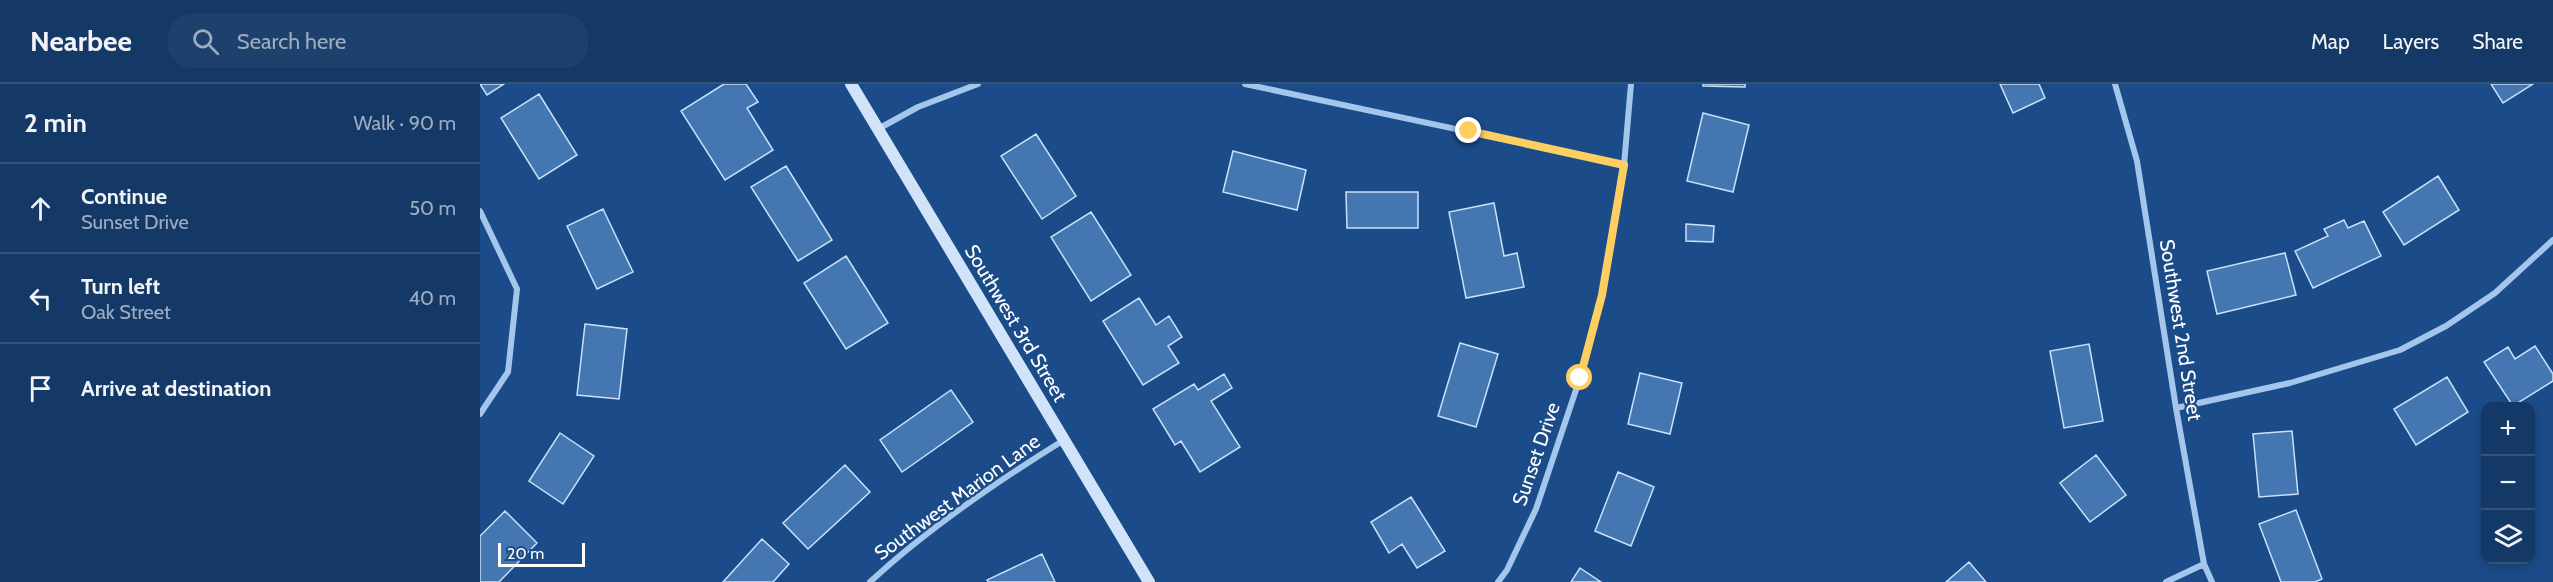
<!DOCTYPE html>
<meta charset="utf-8">
<style>
body{margin:0;font-family:Cabin,sans-serif;background:#1d406d;color:#f1f3f6}
.controls{position:absolute;right:18px;bottom:18px;display:grid;overflow:hidden;border-radius:12px;box-shadow:0 3px 9px #0003}
.controls button{width:54px;height:54px;display:grid;place-items:center;padding:0;border:0;border-bottom:2px solid #33537b;background:#143967;color:#f1f3f6;font:30px sans-serif}
.scale{position:absolute;left:18px;bottom:15px;width:87px;box-sizing:border-box;padding-left:6px;border:3px solid #fff;border-top:0;font-size:16px;line-height:21px;white-space:nowrap;color:#fff;-webkit-text-stroke:4px #1b4c89;paint-order:stroke}
.stop{position:absolute;width:18px;height:18px;margin:-14px;border:4px solid #fdcf62;border-radius:50%;background:#fff}
.stop.end{background:#fdcf62;border-color:#fff;box-shadow:0 2px 6px #0008}
.list{margin:0;padding:0;list-style:none}
h2{display:flex;justify-content:space-between;align-items:center;height:78px;margin:0;padding:0 24px;font-size:26px}
h2 small{font-size:20px;font-weight:400;color:#9dacc0}
.list li{display:grid;grid-template-columns:39px 1fr auto;gap:18px;align-items:center;box-sizing:border-box;height:90px;padding:0 24px;border-top:2px solid #33537b}
.list b{display:block;font-size:22px;white-space:nowrap}
.list p{margin:0;font-size:20px;white-space:nowrap;color:#9dacc0}
.list em{font-size:20px;font-style:normal;color:#9dacc0}
.icon{flex:none;width:33px;height:33px;fill:none;stroke:currentColor;stroke-width:2;stroke-linecap:round;stroke-linejoin:round}
.map{position:relative;flex:none;width:2073px;height:498px;overflow:hidden}
header{display:flex;align-items:center;gap:36px;box-sizing:border-box;height:84px;padding:0 30px;background:#143967;border-bottom:2px solid #33537b}
header strong{font-size:28px}
nav{display:flex;gap:33px;margin-inline-start:auto;font-size:21px}
.search{width:420px;height:54px;background:#1d406d;display:flex;align-items:center;gap:15px;box-sizing:border-box;padding:0 21px;border-radius:24px;color:#9dacc0;font-size:22px}
main{display:flex}
aside{flex:1;background:#143967}
.map>svg:first-child{display:block}
.building{fill:#4476b2;stroke:#cae0f9;stroke-width:1.5}
.lines{fill:none;stroke-linecap:round;stroke-linejoin:round}
.minor{stroke:#a5c6ec;stroke-width:6}
.secondary{stroke:#d1e3f9;stroke-width:12}
.route{stroke:#fdcf62;stroke-width:8}
.labels{text-anchor:middle;stroke-width:4.5;stroke-linejoin:round;paint-order:stroke}
.street-label{font-size:20px;fill:#fff;stroke:#1b4c89}
</style>
<header>
<strong>Nearbee</strong>
<div class="search"><svg class="icon" aria-label="search" viewBox="0 0 24 24"><circle cx="10" cy="10" r="6"/><path d="M15 15l6 6"/></svg>Search here</div>
<nav><a>Map</a><a>Layers</a><a>Share</a></nav>
</header>
<main>
<aside>
<h2>2 min<small>Walk · 90 m</small></h2>
<ul class="list">
<li><svg class="icon" aria-label="ahead" viewBox="0 0 24 24"><path d="M12 20V5M6 11l6-6 6 6"/></svg><div><b>Continue</b><p>Sunset Drive</p></div><em>50 m</em></li>
<li><svg class="icon" aria-label="left" viewBox="0 0 24 24"><path d="M17 20v-9H6M10 6l-5 5 5 5"/></svg><div><b>Turn left</b><p>Oak Street</p></div><em>40 m</em></li>
<li><svg class="icon" aria-label="arrive" viewBox="0 0 24 24"><path d="M6 21V4h12l-3 4 3 4H6"/></svg><div><b>Arrive at destination</b></div></li>
</ul>
</aside>
<div class="map">
<svg width="2073" height="498" viewBox="0 0 2073 498">
<rect width="100%" height="100%" fill="#1b4c89"/>
<path class="building" d="M0 0H24L7 11Z
M244 0H266L278 18 267 24 293 66 245 96 201 27Z
M1223 0H1265V3L1223 2Z
M1520 0H1559L1565 14 1533 29Z
M2011 0H2053L2023 19Z
M59 10 97 71 59 95 21 34Z
M1223 29 1269 41 1253 108 1207 97Z
M556 50 596 112 562 135 521 72Z
M753 67 826 86 817 126 743 108Z
M306 82 352 156 318 177 271 103Z
M1958 92 1979 126 1924 161 1903 128Z
M866 108H938V144H867Z
M1014 119 1024 172 1037 169 1044 203 986 214 969 128Z
M123 125 153 188 117 205 87 142Z
M611 128 651 191 611 217 571 153Z
M1864 136 1868 144 1884 137 1901 172 1833 204 1815 167 1848 152 1844 145Z
M1206 140 1234 142 1233 158 1206 157Z
M1805 169 1816 211 1737 230 1727 187Z
M366 172 408 239 366 265 324 199Z
M659 214 676 241 689 232 702 253 688 262 699 279 663 301 623 237Z
M105 240 147 245 139 315 97 311Z
M980 259 1018 270 996 343 958 332Z
M1609 260 1623 337 1584 344 1570 267Z
M2055 262 2073 290V297L2033 322 2004 278 2028 263 2035 275Z
M1160 289 1202 299 1190 350 1148 340Z
M744 290 752 304 731 317 760 363 720 388 701 357 695 361 673 325 714 300 718 306Z
M1967 293 1988 328 1936 361 1914 325Z
M471 306 493 338 422 388 400 356Z
M1812 347 1818 410 1779 413 1773 350Z
M80 349 114 372 83 420 49 397Z
M1616 371 1646 411 1610 438 1580 399Z
M365 381 390 408 328 465 303 439Z
M1138 388 1174 403 1151 462 1115 447Z
M931 413 965 467 937 484 922 460 909 469 891 438Z
M1816 426 1842 495 1835 498H1801L1779 440Z
M25 427 57 459 19 498H0V452Z
M282 455 309 480 293 498H243Z
M562 470 575 498H508L507 496Z
M1489 478 1506 498H1466Z
M1100 484 1121 498H1091Z"/>
<g class="lines">
<path class="minor" d="M765 0 1144 81
M1635 0 1657 77 1696 324 1724 480 1732 498
M398 45 438 23 498 0
M0 127 37 205 28 288 0 330
M1696 324 1810 299 1920 266 1966 242 2015 209 2073 156
M390 498C448 444 516 398 584 356
M1018 498 1027 486 1056 425 1100 294 1122 211 1144 81 1151 0
M1686 498 1724 480"/>
<path class="secondary" d="M371 0 669 498"/>
</g>
<g class="lines">
<path class="route" d="M989 47 1144 81 1122 211 1100 294"/>
</g>
<g class="labels">
<g class="street-label">
<text transform="translate(536 239) rotate(59)" y="7">Southwest 3rd Street</text>
<text transform="translate(1701 246) rotate(81)" y="7">Southwest 2nd Street</text>
<text transform="translate(1056 370) rotate(-71)" y="7">Sunset Drive</text>
<text transform="translate(477 413) rotate(-36)" y="7">Southwest Marion Lane</text>
</g>
</g>
</svg>
<div class="controls">
<button>+</button>
<button>−</button>
<button><svg class="icon" aria-label="layers" viewBox="0 0 24 24"><path d="M12 4l9 5-9 5-9-5zM3 14l9 5 9-5"/></svg></button>
</div>
<div class="scale">20 m</div>
<div class="stop" style="left:1100px;top:294px"></div>
<div class="stop end" style="left:989px;top:47px"></div>
</div>
</main>
